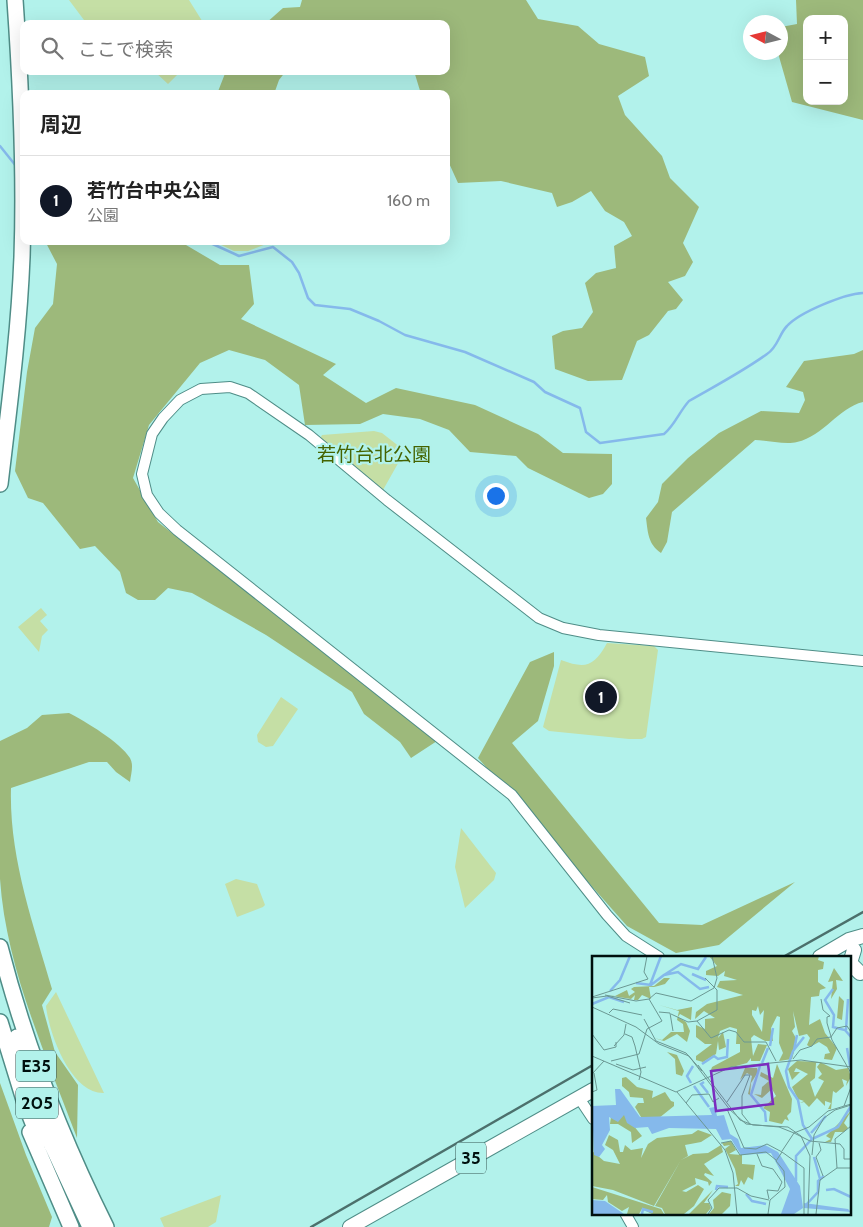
<!DOCTYPE html>
<html lang="ja">
<meta charset="utf-8">
<style>
body{margin:0;font-family:Cabin,"Noto Sans JP",sans-serif;background:#f6f6f6;color:#222}
.controls{position:absolute;right:15px;top:15px;display:grid;overflow:hidden;border-radius:10px;box-shadow:0 5px 20px #0002}
.controls button{width:45px;height:45px;display:grid;place-items:center;padding:0;border:0;border-bottom:1px solid #e0e0e0;background:#fff;color:#222;font:25px sans-serif}
.compass{position:absolute;left:743px;top:15px;width:45px;height:45px;border-radius:50%;background:#fff;box-shadow:0 5px 20px #0002;rotate:277deg}
.you{position:absolute;left:495px;top:495px;width:18px;height:18px;margin:-12px;border:4px solid #fff;border-radius:50%;background:#1a73e8;box-shadow:0 0 0 8px #1a73e833}
.badge{display:grid;place-items:center;width:32px;height:32px;border-radius:50%;background:#111827;color:#fff;font-size:16px;font-weight:700}
.pin{position:absolute;translate:-50% -50%;border:2px solid #fff;box-shadow:0 1px 5px #0006}
.list{margin:0;padding:0;list-style:none}
h2{display:flex;justify-content:space-between;align-items:center;height:65px;margin:0;padding:0 20px;font-size:21px}
h2 small{font-size:16px;font-weight:400;color:#767676}
.list li{display:grid;grid-template-columns:32px 1fr auto;gap:15px;align-items:center;box-sizing:border-box;height:90px;padding:0 20px;border-top:1px solid #e0e0e0}
.list b{display:block;font-size:19px;white-space:nowrap}
.list p{margin:0;font-size:16px;white-space:nowrap;color:#767676}
.list em{font-size:16px;font-style:normal;color:#767676}
.icon{flex:none;width:28px;height:28px;fill:none;stroke:currentColor;stroke-width:2;stroke-linecap:round;stroke-linejoin:round}
.map{position:relative;flex:none;width:863px;height:1227px;overflow:hidden}
.search{position:absolute;background:#fff;box-shadow:0 5px 20px #0002;left:20px;top:20px;width:430px;height:55px;display:flex;align-items:center;gap:12px;box-sizing:border-box;padding:0 18px;border-radius:10px;color:#767676;font-size:19px}
.panel{position:absolute;background:#fff;box-shadow:0 5px 20px #0002;left:20px;top:90px;width:430px;height:155px;border-radius:10px}
.map>svg:first-child{display:block}
.green{fill:#c5dfa5}
.forest{fill:#9db97b;fill-rule:evenodd}
.lines{fill:none;stroke-linecap:round;stroke-linejoin:round}
.stream{stroke:#85b9eb;stroke-width:2.5}
.tertiary-casing{stroke:#4f8d87;stroke-width:12}
.trunk-casing{stroke:#4f8d87;stroke-width:16}
.motorway-casing{stroke:#4f8d87;stroke-width:18}
.tertiary{stroke:#fff;stroke-width:10}
.trunk{stroke:#fff;stroke-width:14}
.motorway{stroke:#fff;stroke-width:15}
.rail{stroke:#4c706c;stroke-width:2.5}
.labels{text-anchor:middle;stroke-width:4.5;stroke-linejoin:round;paint-order:stroke}
.shield{fill:#b2f2eb;stroke:#355450;stroke-width:1}
.shield-label{font-size:18px;font-weight:bold;fill:#00100e}
.park-label{font-size:19px;fill:#446300;stroke:#b2f2eb}
.inset-river{fill:none;stroke:#85b9eb;stroke-width:2.5}
.inset-road{fill:none;stroke:#6b9893;stroke-width:1}
.view{fill:#7b2cbf;fill-opacity:0.15;stroke:#7b2cbf;stroke-width:2.5}
.inset-edge{fill:none;stroke:#00100e;stroke-width:2.5}
</style>
<div class="map">
<svg width="863" height="1227" viewBox="0 0 863 1227">
<rect width="100%" height="100%" fill="#b2f2eb"/>
<path class="green" d="M69 0H189L204 24H87Z
M154 71H181L168 84Z
M213 241H274L248 251H234Z
M374 431 382 433 405 451 383 490 320 439 322 435Z
M41 608 47 615 40 621 48 630 42 636 39 652 18 627Z
M607 643 654 646 658 650 646 737 642 739H629L549 731 543 727 561 660C585 669 594 667 607 643Z
M281 697 298 709 273 746 266 747 258 742 257 735Z
M461 828 496 873 494 880 465 908 455 867Z
M236 879 257 884 265 905 263 907 237 917 225 884Z
M56 992 104 1093C71 1094 49 1034 46 1006Z
M221 1195 216 1222 208 1227H164L160 1218Z"/>
<path class="forest" d="M302 0H526L538 19 578 26 599 44 645 57 649 76 618 96 625 115 662 156 670 178 699 207 683 243 693 262 685 276 668 282 683 300 676 309 668 311 649 335 637 341 622 380 588 381 555 369 552 336 563 331 582 328 593 312 585 283 596 273 616 268 614 246 632 236 624 222 605 211 591 191 572 202 557 207 552 193 501 181 458 183 448 161 446 94H421L414 71H446V24H265L283 8 300 7Z
M796 0H863V120L792 102 778 53 780 52 781 27 797 24ZM807 19H844V101H807Z
M226 71H286L279 80 274 94H217Z
M45 241H174L186 245 220 265H249L254 304 241 319 336 364 323 375 366 403 396 388 475 405 538 434 563 453 612 454V484L603 494 589 498 528 468 516 456 470 452 449 430 420 419 383 414 360 424 305 425 299 385 265 360 229 350 200 363 149 425 133 478 158 522 437 741 411 758 400 742 364 714 352 692 266 635 192 593 168 588 155 600H138L126 593 120 572 95 546 80 549 43 503 28 498 15 471 27 372 35 328 53 304 57 264Z
M863 350V402C838 408 824 436 797 442 785 445 767 440 755 440L672 512 667 542 661 553C648 544 648 533 646 518L658 502 662 484 688 458 719 433 761 411 799 413 805 400 803 392 786 387 804 361 854 354Z
M554 652V666L538 721 512 743 659 923 702 925 795 882 719 945 676 953 627 926 478 758 530 662Z
M69 713C86 722 120 742 130 758 134 765 131 774 130 782L116 772 107 762H89L11 788C9 857 33 923 52 989L42 1005 55 1052 78 1085 77 1138C46 1055 6 968 0 879 0 833 0 787 0 741L27 728 42 715Z
M0 1083 26 1155 52 1217 49 1227H0Z"/>
<g class="lines">
<path class="stream" d="M0 146 16 166
M206 241 239 256 273 247 292 262 299 273 308 298 315 305 350 309 379 321 405 335 465 352 534 382 545 392 580 408 586 432 600 443 664 434C675 425 679 412 689 401 715 386 742 372 767 354 778 347 779 334 787 326 800 312 844 294 863 293"/>
<defs>
<path id="tertiary" d="M659 957 626 936 607 915 512 795 177 530 159 513 147 495 142 474 152 434 163 418 180 400 201 389 230 387 248 393 309 435 387 500 539 618 563 628 599 635 863 661
M579 1098 593 1119
M625 1213 633 1227"/>
<path id="trunk" d="M854 950 850 963 860 973
M820 957 849 940 863 936
M350 1227 593 1090"/>
<path id="motorway" d="M0 484C9 408 19 333 22 257 25 171 21 86 15 0
M0 947C25 1044 61 1137 106 1227
M0 1022 25 1103 40 1141
M17 1037 52 1145 90 1227
M30 1132 71 1227"/>
</defs>
<use href="#tertiary" class="tertiary-casing"/>
<use href="#trunk" class="trunk-casing"/>
<use href="#motorway" class="motorway-casing"/>
<use href="#tertiary" class="tertiary"/>
<use href="#trunk" class="trunk"/>
<use href="#motorway" class="motorway"/>
<path class="rail" d="M783 957 863 912
M311 1227 593 1065"/>
</g>
<g class="labels">
<g class="shield">
<rect x="16" y="1050.5" width="40" height="31" rx="4"/>
<rect x="16" y="1087.5" width="42" height="31" rx="4"/>
<rect x="456" y="1142.5" width="30" height="31" rx="4"/>
</g>
<g class="shield-label">
<text x="36" y="1072">E35</text>
<text x="37" y="1109">205</text>
<text x="471" y="1164">35</text>
</g>
<g class="park-label">
<text x="374" y="461">若竹台北公園</text>
</g>
</g>
<g transform="translate(592 956)">
<rect width="259" height="259" fill="#b2f2eb"/>
<path d="M117 0H227L226 4 232 6 231 13 226 14V26L234 32 228 34 227 40 219 41 217 69 228 63 233 77 245 92 240 104 232 103 233 98 238 97 235 91 227 86 218 91 215 89 218 82 215 78 207 80 201 55 203 71 200 75 205 84 200 103 187 105 191 97 187 87 188 61 185 60 179 72 181 85H173L162 79 159 82 161 100 166 88 175 89 168 105H159V102L155 107 118 117 120 111 148 96V88H144L145 73 138 71 128 75 126 82 131 76 134 91 127 94 126 85 124 98 111 106 104 104V100L120 88H113L104 81V69L113 73V63L123 62 112 55 103 63 104 56 115 48 151 39 125 31 128 25 145 24 132 20 133 15 126 20 114 19V15L125 10ZM166 50 168 59 172 54 170 76 160 59V54L164 55ZM242 12 251 25 244 24 245 33 239 43 241 25 236 26ZM72 22H78L73 28 66 30 62 31H57L59 43 50 39 46 44H42L43 39 39 43 15 39 23 40 35 34 37 40 43 36 39 33 42 31 62 30ZM247 40 252 45 250 64 245 62ZM67 49 85 54 100 51 99 64 88 58 86 61 94 66 98 75 95 86 85 78 72 85 62 82 70 84 79 76H92L91 68 85 64 87 55ZM75 96 85 99 92 115 90 120 84 118 83 103ZM205 105 228 106 244 114 256 112 259 121 254 130 255 125 250 123 252 130 244 137 241 135 239 153H236L239 147 233 145V150L225 142 217 151 212 146 208 147 212 145 206 143 200 131 216 118 204 112 202 116H208L200 124 196 113ZM224 107H228L225 111 230 118 226 122 232 125 223 141 218 126 223 122ZM185 108 200 143 199 156 195 160 197 165 193 163 190 168 177 165 178 156 171 152 184 140 180 133 170 142 162 138 169 139 170 131 177 125 168 120 169 116 181 122ZM153 112H165L166 116 159 127 158 139 156 138 160 120 155 117 148 124ZM34 121 45 131 61 135 60 142 73 136 79 145 82 146V150L67 162 49 161 43 151 46 147H52L51 142 38 141 37 136 30 130V122ZM259 155 252 167 256 172 252 176H243L239 186H233L239 183 234 180ZM32 158 50 180 40 187 39 176 26 168H18L19 161ZM106 174 120 179 109 186 93 189 96 200 89 204 62 250 21 234 0 230V195L12 205 28 208 21 194 13 189 17 179 26 184 28 196H31L33 189 39 194 51 192 49 202 56 188 65 182 100 178ZM139 185 144 194 137 198 150 199V208L163 209 161 224 156 221 152 229 149 224 147 230H143L146 228 143 213 133 193 138 189 132 190 130 187ZM129 189 131 196 112 208 122 220 113 217 112 219 120 226 117 230 116 226 103 222 104 228 90 235 94 236 106 229 112 233 102 250 92 258H73L70 252 63 250 89 204 101 198 116 197ZM0 231 69 253 72 258H60L50 253 47 258H35L37 251 30 255 16 246 15 239 11 244 0 243ZM121 234 112 247H117L119 252 114 258H97ZM130 236 139 238 138 250 130 258H117L122 252 121 244Z" fill="#9db97b" fill-rule="evenodd"/>
<path d="M23 133H28L48 161 120 159 117 152 123 151 125 160 132 159 138 178 146 183 149 192 173 189 186 196 208 230 211 252 202 258H189L198 233 179 197 149 199 139 183 130 184 124 173 77 172 60 178 56 171 43 172 35 167 32 159 26 166 17 161 18 174 10 189 13 193 7 201 2 199 0 150 24 149ZM0 244 13 245 32 258H0ZM212 247 256 253 259 256 212 252Z" fill="#85b9eb"/>
<path class="inset-river" d="M100 18 114 24M72 19 89 8 106 13 114 1M44 27 59 29 72 19 86 16 108 33 117 31M58 29 69 0M241 33 233 44 242 59 241 71 253 74 259 81M18 35 28 24 38 0M0 48 17 41 32 46M254 74 256 43M212 81 201 95 194 115 197 131 206 144 211 169 220 183M178 90 181 72M255 92 258 110M202 94 205 79M170 107 176 92M110 108 122 100 126 103 135 101 136 83M168 110 159 139 173 156 174 166M112 126 109 128 116 137M99 127 95 120 101 110M102 130 117 151M219 177 234 160M222 201 228 223M204 225V200L220 183 246 171 259 150M124 234 125 230 136 231M234 234 242 233 259 241M154 238 160 245 174 248M213 250 226 236V225L232 220M50 258 51 253 61 256"/>
<path class="inset-road" d="M13 39 44 45 57 43 64 37 99 45 122 32 125 22 120 0M0 41 56 23 52 16 55 0M0 42 15 40 38 47M229 43 231 54 238 60 235 61V67L240 84 259 117M0 51 44 71 67 88 97 100 138 154M67 56 78 57 81 75M17 57 21 53 50 59M79 58 96 66 105 65 119 82 137 74 144 76 152 86H174L184 105M52 63 64 85 94 97 110 115M105 65 125 54V34L113 22M0 78 12 94 24 91V86M33 78 40 81 43 90 49 116 47 124M22 90 32 79 34 68M0 100 84 136 139 111 209 104 259 111M201 103 208 94 220 90 225 83 239 81 245 72 255 70 259 76M19 105 47 98 55 73 70 65 57 43M24 108 41 114 54 111M106 109 148 164 161 169 196 171 209 180 218 200 216 258M0 118 12 105M0 136 5 134 2 117M85 136 133 194 141 217 145 258M135 146 153 119H158L150 140V158L158 168M94 147 100 139 117 138 121 146 127 142M252 150 259 131M135 153 152 192 164 193 175 188 190 196 184 205 192 215 193 231 178 244 176 258M137 153 154 168 187 171 202 177 217 171 236 155 259 148M129 187 139 185 148 199 174 196 184 204M227 187 229 194 224 201 231 220M190 195 202 177 218 185 248 188 252 193V203H259M190 196 212 212V258M165 198 170 210 181 213 190 226 186 235 175 234 177 243M220 199 222 179 232 162 243 154 259 149M245 212 243 183 259 170M116 258 120 252 116 244 127 232H145L159 240 177 244M224 258 228 224 245 212H259"/>
<path class="view" d="M176 108 181 148 124 155 119 115Z"/>
<rect width="259" height="259" class="inset-edge"/>
</g>
</svg>
<div class="controls">
<button>+</button>
<button>−</button>
</div>
<svg class="compass" viewBox="-18 -18 36 36"><path d="M0-13l5 13h-10z" fill="#e53935"/><path d="M0 13l5-13h-10z" fill="#767676"/></svg>
<div class="you"></div>
<div class="pin badge" style="left:601px;top:697px">1</div>
<div class="search"><svg class="icon" aria-label="search" viewBox="0 0 24 24"><circle cx="10" cy="10" r="6"/><path d="M15 15l6 6"/></svg>ここで検索</div>
<section class="panel">
<h2>周辺<small></small></h2>
<ul class="list">
<li><span class="badge">1</span><div><b>若竹台中央公園</b><p>公園</p></div><em>160 m</em></li>
</ul>
</section>
</div>
